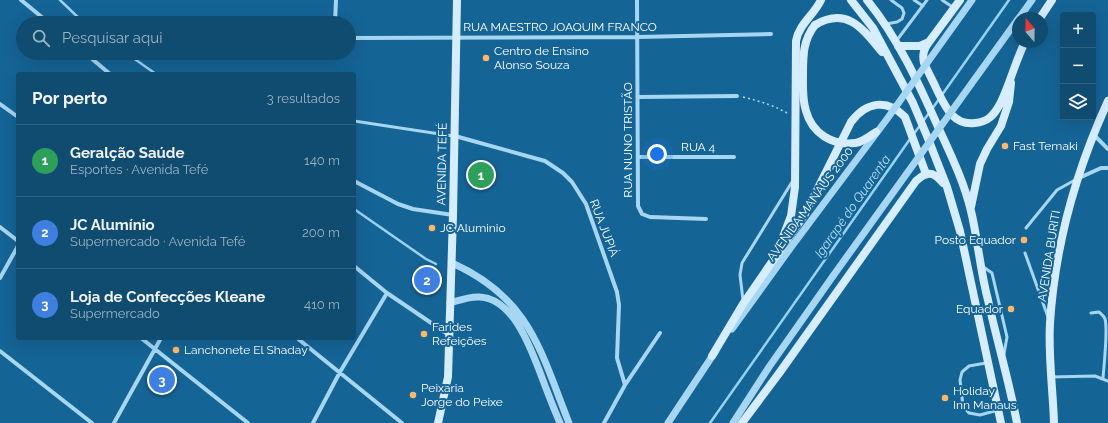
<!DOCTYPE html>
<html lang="pt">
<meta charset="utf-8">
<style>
body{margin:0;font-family:Raleway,sans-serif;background:#195275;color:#f1f3f6}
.controls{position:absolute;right:12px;top:12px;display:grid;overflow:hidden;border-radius:4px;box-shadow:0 4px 16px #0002}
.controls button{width:36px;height:36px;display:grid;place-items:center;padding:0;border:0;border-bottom:1px solid #306383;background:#104b70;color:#f1f3f6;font:20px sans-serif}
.compass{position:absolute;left:1012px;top:12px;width:36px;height:36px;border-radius:50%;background:#104b70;box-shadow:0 4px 16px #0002;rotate:340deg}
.you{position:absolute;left:657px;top:154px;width:14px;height:14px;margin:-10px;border:3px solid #fff;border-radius:50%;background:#1a73e8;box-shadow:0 0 0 6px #1a73e833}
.badge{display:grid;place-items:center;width:26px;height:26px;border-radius:50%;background:#bca0f2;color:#fff;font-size:13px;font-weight:700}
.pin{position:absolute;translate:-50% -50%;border:2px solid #fff;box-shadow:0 1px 4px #0006}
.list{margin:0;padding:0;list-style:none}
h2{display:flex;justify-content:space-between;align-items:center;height:52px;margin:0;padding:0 16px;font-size:17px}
h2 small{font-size:13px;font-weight:400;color:#9cb3c3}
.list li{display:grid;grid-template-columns:26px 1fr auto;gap:12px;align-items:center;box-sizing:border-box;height:72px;padding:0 16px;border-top:1px solid #306383}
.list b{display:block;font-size:15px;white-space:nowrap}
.list p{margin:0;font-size:13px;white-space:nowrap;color:#9cb3c3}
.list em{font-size:13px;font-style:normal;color:#9cb3c3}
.icon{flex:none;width:22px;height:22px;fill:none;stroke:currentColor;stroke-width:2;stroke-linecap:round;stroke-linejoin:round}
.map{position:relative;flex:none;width:1108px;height:423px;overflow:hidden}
.search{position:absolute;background:#104b70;box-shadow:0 4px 16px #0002;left:16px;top:16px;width:340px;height:44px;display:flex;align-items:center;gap:10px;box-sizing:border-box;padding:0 14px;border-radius:22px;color:#9cb3c3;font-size:15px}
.panel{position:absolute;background:#104b70;box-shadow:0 4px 16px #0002;left:16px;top:72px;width:340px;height:268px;border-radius:4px}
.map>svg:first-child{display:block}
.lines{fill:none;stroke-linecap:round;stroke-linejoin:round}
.stream{stroke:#98d3f5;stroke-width:2.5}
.path{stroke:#a6d6f2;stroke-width:1.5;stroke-dasharray:2 3;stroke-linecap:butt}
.service{stroke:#a6d6f2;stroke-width:3}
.minor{stroke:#a6d6f2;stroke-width:4}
.tertiary{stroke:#a6d6f2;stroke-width:7}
.secondary{stroke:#d5edfc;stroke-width:8}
.tertiary-bridge{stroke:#a6d6f2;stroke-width:7}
.secondary-bridge{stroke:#d5edfc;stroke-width:8}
.poi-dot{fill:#ffb867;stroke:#156496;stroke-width:1.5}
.labels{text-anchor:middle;stroke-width:4;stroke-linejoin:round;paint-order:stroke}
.street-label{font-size:12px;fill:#fff;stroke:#156496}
.poi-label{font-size:12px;fill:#fff;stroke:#156496;text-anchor:start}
.water-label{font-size:13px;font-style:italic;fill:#b6e1f9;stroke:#156496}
</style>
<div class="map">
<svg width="1108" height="423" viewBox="0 0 1108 423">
<rect width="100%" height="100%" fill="#156496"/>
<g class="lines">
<path class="stream" d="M60 0 84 23
M126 53 156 74
M932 109 1009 0
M913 135 929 113
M354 209 426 259 436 264
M710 423 910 139"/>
<path class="path" d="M743 97C759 101 773 105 787 113"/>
<path class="service" d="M914 0 923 6
M942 0 954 8
M886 24 897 22 902 19 904 13 902 8 891 0
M897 40 927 0
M354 121 453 136
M1026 228 1057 190 1075 180
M1025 253 1048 317
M982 266 992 273 1007 337 1004 354
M743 300 740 275 742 263 792 182
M1091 313 1099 312C1101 314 1104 316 1105 319 1108 330 1104 365 1103 378
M986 363 969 366 962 372 960 380 963 406 969 413 980 415 998 410
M1051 377 1095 376 1108 381"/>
<path class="minor" d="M21 0 49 23
M637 0 638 206 642 214 650 217 706 219
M335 23 336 0
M349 38 638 37 771 34
M85 53 110 74
M255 54 259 53
M638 97 737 96
M0 104 18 117
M1094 135 1108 149
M455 136 545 161 563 173 572 182 586 204 617 292 619 305 617 358 625 385
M638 157H734
M1079 178 1101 168H1108
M354 181 398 204 413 209 453 215
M0 227 18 241
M354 266 387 293 449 335
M0 278 18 246
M141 338 248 423
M297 338 402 423
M0 351 92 423
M114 423 161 338
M313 423 340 372 387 293
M604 423 625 385 660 333"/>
<path class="tertiary" d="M1019 18 1032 0
M452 263C530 298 540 350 569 423
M450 303C460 300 470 296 480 297 514 299 531 349 541 375 547 391 553 407 560 423
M732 329 789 250
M668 423 715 352
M733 423 769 367 833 276"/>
<path class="secondary" d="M851 0 873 28 913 103 927 136 947 187 960 231 1001 423
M867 0C898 38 919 84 939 129 951 155 964 182 971 211 978 240 980 270 988 300 997 341 1009 381 1017 423
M1040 18 1052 0
M815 25C847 6 863 29 882 52
M929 42C924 49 922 54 924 63 928 72 933 81 937 90 945 106 953 126 975 123 988 122 994 115 1000 104 1010 84 1015 62 1025 42
M898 46H920L929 42 960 0
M971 207 980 164 987 149 1001 126 1009 102 1011 83
M780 245 791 216 795 187 796 41C799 24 814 15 821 0
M712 356 743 304 805 214 851 122C866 102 887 98 905 117L926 174
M438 423 448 377 453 215 457 0
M742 423 780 372 916 181C927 171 933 171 943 183
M1054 423C1053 390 1048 356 1050 323 1055 245 1076 171 1108 101"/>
<path class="tertiary-bridge" d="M789 250 887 119 972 0
M833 276 1018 19"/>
<path class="secondary-bridge" d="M815 25C803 40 803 56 803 74 803 86 802 99 806 111 812 133 832 146 855 143 863 142 870 136 876 132"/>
</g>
<g class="poi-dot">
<circle cx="486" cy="58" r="4"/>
<circle cx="1005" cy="146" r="4"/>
<circle cx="432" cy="228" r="4"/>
<circle cx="1024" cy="240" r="4"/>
<circle cx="1011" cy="309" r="4"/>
<circle cx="424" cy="334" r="4"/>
<circle cx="176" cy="350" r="4"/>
<circle cx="413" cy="395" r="4"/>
<circle cx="945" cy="398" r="4"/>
</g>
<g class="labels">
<g class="street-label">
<text x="560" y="31">RUA MAESTRO JOAQUIM FRANCO</text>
<text transform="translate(628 140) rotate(-90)" y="4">RUA NUNO TRISTÃO</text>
<text x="698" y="151">RUA 4</text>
<text transform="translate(442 164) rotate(-89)" y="4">AVENIDA TEFÉ</text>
<text transform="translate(810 204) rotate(-54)" y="4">AVENIDA MANAUS 2000</text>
<text transform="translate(604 228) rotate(69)" y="4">RUA JUPIÁ</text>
<text transform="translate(1049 256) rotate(-81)" y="4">AVENIDA BURITI</text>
</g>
<g class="poi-label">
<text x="494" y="55">Centro de Ensino<tspan x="494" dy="14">Alonso Souza</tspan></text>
<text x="1013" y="150">Fast Temaki</text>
<text x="440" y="232">JC Aluminio</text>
<text x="1016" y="244" text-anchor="end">Posto Equador</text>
<text x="1003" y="313" text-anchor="end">Equador</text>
<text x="432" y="331">Farides<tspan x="432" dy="14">Refeições</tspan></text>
<text x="184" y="354">Lanchonete El Shaday</text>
<text x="421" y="392">Peixaria<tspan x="421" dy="14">Jorge do Peixe</tspan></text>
<text x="953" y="395">Holiday<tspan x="953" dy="14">Inn Manaus</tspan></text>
</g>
<g class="water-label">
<text transform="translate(852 206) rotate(-55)" y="5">Igarapé do Quarenta</text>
</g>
</g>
</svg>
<div class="controls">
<button>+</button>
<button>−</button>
<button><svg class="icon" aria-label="layers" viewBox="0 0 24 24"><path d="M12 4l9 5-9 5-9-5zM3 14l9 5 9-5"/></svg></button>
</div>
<svg class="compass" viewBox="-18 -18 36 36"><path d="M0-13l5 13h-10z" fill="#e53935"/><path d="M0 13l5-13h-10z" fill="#9cb3c3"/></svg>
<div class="you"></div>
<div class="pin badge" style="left:481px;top:175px;background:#2e9e5b">1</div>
<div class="pin badge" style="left:427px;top:280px;background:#3f7fe0">2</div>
<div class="pin badge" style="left:162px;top:380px;background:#3f7fe0">3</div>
<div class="search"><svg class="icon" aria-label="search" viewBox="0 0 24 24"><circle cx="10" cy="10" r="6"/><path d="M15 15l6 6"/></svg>Pesquisar aqui</div>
<section class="panel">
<h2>Por perto<small>3 resultados</small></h2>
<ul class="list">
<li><span class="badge" style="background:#2e9e5b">1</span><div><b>Geralção Saúde</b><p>Esportes · Avenida Tefé</p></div><em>140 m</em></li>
<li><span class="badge" style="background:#3f7fe0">2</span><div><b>JC Alumínio</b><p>Supermercado · Avenida Tefé</p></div><em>200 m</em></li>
<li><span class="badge" style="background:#3f7fe0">3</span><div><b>Loja de Confecções Kleane</b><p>Supermercado</p></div><em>410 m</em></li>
</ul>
</section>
</div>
